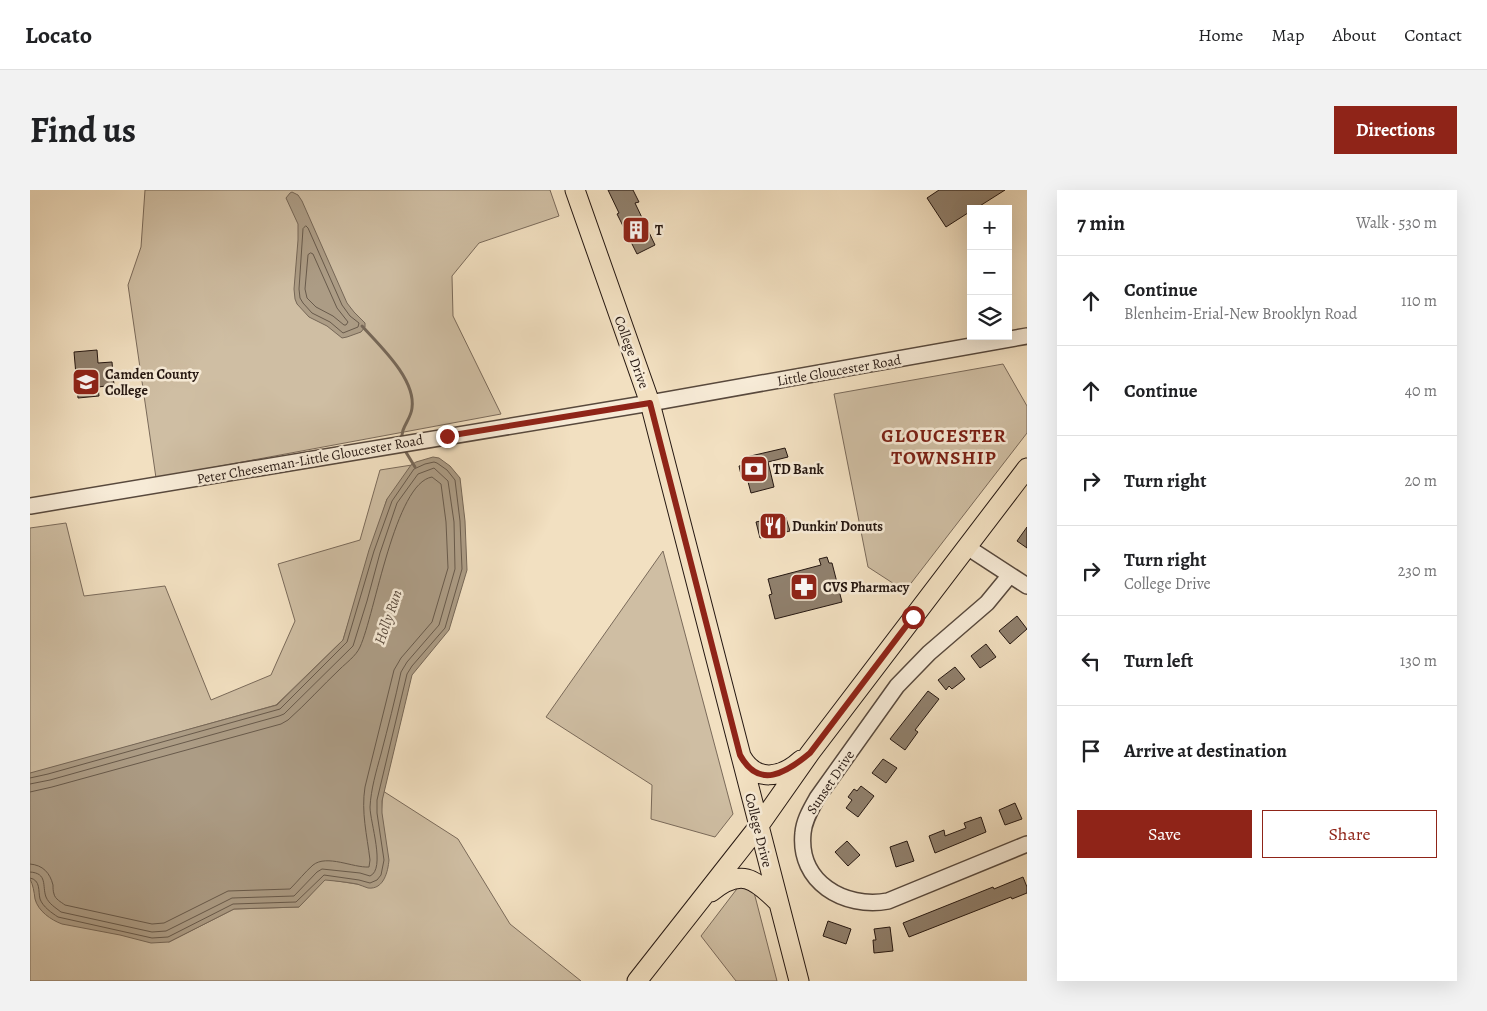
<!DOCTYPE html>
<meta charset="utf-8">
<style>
body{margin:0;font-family:Alegreya,serif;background:#f2f2f2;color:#202124}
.controls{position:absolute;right:15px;top:15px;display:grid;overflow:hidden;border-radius:0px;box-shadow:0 5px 20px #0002}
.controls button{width:45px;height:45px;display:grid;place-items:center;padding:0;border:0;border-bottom:1px solid #e0e0e0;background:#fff;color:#202124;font:25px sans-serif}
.stop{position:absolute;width:15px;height:15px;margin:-11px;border:4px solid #8f2418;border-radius:50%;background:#fff}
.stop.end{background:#8f2418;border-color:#fff;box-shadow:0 1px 5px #0008}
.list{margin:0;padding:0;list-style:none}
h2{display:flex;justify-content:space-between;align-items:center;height:65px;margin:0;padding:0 20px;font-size:21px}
h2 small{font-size:16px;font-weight:400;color:#757577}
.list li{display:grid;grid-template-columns:32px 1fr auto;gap:15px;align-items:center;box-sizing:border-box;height:90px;padding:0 20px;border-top:1px solid #e0e0e0}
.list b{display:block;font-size:19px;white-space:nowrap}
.list p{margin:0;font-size:16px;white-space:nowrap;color:#757577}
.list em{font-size:16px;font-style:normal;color:#757577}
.actions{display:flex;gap:10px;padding:15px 20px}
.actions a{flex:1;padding:11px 0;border:1px solid #8f2418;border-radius:0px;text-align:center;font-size:18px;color:#8f2418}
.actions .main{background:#8f2418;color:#fff}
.icon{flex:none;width:28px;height:28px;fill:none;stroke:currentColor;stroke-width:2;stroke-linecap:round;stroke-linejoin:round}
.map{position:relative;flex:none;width:997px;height:791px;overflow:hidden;border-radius:0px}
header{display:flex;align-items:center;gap:30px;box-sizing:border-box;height:70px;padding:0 25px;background:#fff;border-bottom:1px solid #e0e0e0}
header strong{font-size:24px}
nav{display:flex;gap:28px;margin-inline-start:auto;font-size:18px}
.intro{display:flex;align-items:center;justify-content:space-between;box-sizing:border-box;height:120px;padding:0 30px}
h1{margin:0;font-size:35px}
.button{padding:12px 22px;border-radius:0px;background:#8f2418;color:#fff;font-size:18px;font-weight:700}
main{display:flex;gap:30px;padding:0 30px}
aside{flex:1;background:#fff;border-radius:0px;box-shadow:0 5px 20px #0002}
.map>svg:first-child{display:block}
.green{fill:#cfbea3;stroke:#7a6a5a}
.water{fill:#ac9c85;stroke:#766757}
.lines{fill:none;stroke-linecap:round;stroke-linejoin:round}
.shore{stroke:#685a4b;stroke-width:1}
.stream{stroke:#766757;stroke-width:3}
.building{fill:#90806d;stroke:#251711}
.minor-casing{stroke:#58493d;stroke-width:18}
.major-casing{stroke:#251711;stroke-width:21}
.minor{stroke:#f7ebd7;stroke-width:15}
.major{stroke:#f2e0c1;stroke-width:19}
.route{stroke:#8f2418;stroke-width:6}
.labels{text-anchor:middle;stroke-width:5;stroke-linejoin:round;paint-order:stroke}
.poi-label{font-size:14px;font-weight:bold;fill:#251711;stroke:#f7ebd7;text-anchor:start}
.street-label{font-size:14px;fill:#251711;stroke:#f7ebd7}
.water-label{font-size:15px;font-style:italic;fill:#5b4c3f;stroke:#f7ebd7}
.district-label{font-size:19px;font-weight:bold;letter-spacing:1px;fill:#7a1f14;stroke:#f7ebd7}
</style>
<header>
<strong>Locato</strong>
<nav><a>Home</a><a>Map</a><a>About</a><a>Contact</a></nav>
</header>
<div class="intro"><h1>Find us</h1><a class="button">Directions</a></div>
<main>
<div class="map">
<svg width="997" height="791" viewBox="0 0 997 791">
<rect width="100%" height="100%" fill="#f2e0c1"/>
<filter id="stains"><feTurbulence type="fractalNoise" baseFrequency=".004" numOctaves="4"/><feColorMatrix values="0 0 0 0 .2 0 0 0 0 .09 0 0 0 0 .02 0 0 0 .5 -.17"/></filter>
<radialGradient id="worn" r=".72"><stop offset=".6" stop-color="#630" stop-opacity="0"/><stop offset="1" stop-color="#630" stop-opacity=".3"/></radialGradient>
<path class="green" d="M115 0H520L529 26 449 53 422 86 423 126 471 224 126 288 98 95 111 57Z
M973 174 997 216V243L875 401 838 377 804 204Z
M401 272 357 309 313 450 246 515 0 584V338L36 333 54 406 135 396 181 510 241 485 265 431 248 374 330 350 350 280Z
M633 361 703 624 685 647 621 629 622 595 516 527Z
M353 601 428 649 480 734 551 791H0V688L139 752 204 719 269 717 295 689 345 697Z
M719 683 747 791H706L671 746Z"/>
<path class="water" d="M262 2 268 5 272 11 317 113 324 122 335 133V137L331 142 317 147 312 148 297 136 279 127 267 114 265 109 264 99 268 50V34L256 8 260 3Z
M403 267 409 268 420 276 430 288 435 331 437 380 419 440 382 485 352 611V623L359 670C358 681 354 700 338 698 334 697 331 695 327 694 316 692 306 691 295 690L269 717 204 719 139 752 121 753 90 745 32 734C21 730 8 721 5 709 4 701 3 695 0 689V583L247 515 313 450 339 360 357 309 381 275 386 272Z"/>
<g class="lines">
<path class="shore" d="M276 36 278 38 312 115 320 126 329 133 328 137 313 143 300 132 282 123 273 113 270 108 269 99 273 39Z
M281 63 283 64 307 118 318 132 316 135H314L303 126 286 117 277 108 275 99 278 65Z
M0 588 18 584 250 519 317 452 344 361 362 311 384 279 395 274 404 272 407 273 417 280 425 290 430 331 432 379 415 438 382 476 377 484 347 610V623L354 670 351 685 347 690 340 693 329 690 294 685 266 712 203 714 138 747 122 748 28 727C22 723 13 717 10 709 8 701 11 690 0 688
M0 594 20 590 249 526 254 524 323 456 337 411 350 363 367 313 388 284 404 278 418 291 424 332 425 379 409 435 377 472 371 482C365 510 358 537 351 564 346 582 341 599 340 617 340 632 356 679 340 686L330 683 292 679 287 682 264 706 202 708 136 741 122 742 31 722C26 718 19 714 16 707 12 696 18 683 0 682
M0 602 22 597 251 534 258 530C276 514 292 496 310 479 316 473 326 466 330 457 345 424 365 293 402 287L411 294 416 332 418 378 402 432 371 468 364 480 335 597C331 622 337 645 340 670L339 677C323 678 297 664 283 675 275 682 268 691 260 699L198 701 134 733 122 734 35 715C31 712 25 709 24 704 23 701 23 698 23 695 20 683 13 675 0 674"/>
<path class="stream" d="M332 136C350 156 386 189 382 218 381 230 370 237 372 251
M374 259 385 277"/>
</g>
<path class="building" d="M578 0H603L609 12 605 13 625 55 607 64 587 24 589 23Z
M909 0H975L945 19H941V21L916 37 897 8Z
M67 160 68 173 82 172 84 195 68 197 69 206 48 208 44 162Z
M755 258 758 267 738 272 744 297 721 303 717 288 712 289 709 276 714 275 712 268Z
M755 325 760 341 730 348 726 332Z
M997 337V358L987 351Z
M797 367 799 373H802L812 412 745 429 739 405 742 404 738 389 791 375 789 369Z
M987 426 997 439 980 454 969 441Z
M956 454 966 467 950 478 941 466Z
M925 477 935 489 922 499 919 496 916 500 908 490Z
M898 501 909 509 885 540 888 542 875 560 860 549Z
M853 569 867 578 856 593 842 583Z
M831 596 844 606 828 627 816 618 822 610 818 607 824 599 827 601Z
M985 613 992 629 975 635 969 620Z
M951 627 956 642 905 663 899 646 914 640 915 646 936 638 934 633Z
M817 651 830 665 818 676 805 662Z
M877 651 884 671 866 677 860 657Z
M993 687 997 697V703L982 709 981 707 879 747 873 733 963 697 964 699Z
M798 731 821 739 816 754 793 746Z
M860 737 863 761 844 763 843 750H846L844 739Z"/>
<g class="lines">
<defs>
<path id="minor" d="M0 316 620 213 997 146
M937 357 997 396
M980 385 957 413 899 463 867 496 787 608C781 619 774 630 773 643 768 692 814 719 858 711L997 654"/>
<path id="major" d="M545 0 620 213 769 791
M711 566C726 593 751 588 771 570
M681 702C711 678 724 688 748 712
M607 791 728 637 780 563 997 278"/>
</defs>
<use href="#minor" class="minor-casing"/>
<use href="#major" class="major-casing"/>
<use href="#minor" class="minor"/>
<use href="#major" class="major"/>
</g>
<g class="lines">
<path class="route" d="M417 246 620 213 710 565C729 600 756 583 780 563L883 427"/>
</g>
<defs>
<symbol id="building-square" viewBox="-11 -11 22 22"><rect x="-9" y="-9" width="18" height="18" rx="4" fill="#8f2418" stroke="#f7ebd7"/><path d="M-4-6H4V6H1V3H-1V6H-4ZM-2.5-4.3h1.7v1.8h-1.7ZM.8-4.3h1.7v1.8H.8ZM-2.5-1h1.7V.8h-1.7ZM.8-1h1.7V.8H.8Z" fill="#fff"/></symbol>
<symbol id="university-square" viewBox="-11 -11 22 22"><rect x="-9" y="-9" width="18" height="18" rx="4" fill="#8f2418" stroke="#f7ebd7"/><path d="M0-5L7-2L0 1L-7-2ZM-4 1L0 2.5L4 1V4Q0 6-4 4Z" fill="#fff"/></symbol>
<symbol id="bank-square" viewBox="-11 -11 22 22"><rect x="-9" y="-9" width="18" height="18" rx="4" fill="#8f2418" stroke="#f7ebd7"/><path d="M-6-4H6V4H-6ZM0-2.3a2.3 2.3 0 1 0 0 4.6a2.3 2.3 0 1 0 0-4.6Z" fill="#fff"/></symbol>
<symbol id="restaurant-square" viewBox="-11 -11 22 22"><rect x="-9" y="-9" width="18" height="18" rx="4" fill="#8f2418" stroke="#f7ebd7"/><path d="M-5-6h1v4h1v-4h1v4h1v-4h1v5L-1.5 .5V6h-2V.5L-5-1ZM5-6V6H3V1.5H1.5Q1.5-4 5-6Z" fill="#fff"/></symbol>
<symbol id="pharmacy-square" viewBox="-11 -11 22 22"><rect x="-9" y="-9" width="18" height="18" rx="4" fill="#8f2418" stroke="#f7ebd7"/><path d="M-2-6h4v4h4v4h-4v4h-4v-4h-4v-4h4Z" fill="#fff"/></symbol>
</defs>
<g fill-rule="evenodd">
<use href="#building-square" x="590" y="24" width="32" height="32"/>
<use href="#university-square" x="40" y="176" width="32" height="32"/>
<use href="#bank-square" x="708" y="263" width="32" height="32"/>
<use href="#restaurant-square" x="727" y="320" width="32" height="32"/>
<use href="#pharmacy-square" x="758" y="381" width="32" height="32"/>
</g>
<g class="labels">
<g class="poi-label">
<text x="625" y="45">T</text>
<text x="75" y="189">Camden County<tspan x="75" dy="16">College</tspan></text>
<text x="743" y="284">TD Bank</text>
<text x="762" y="341">Dunkin' Donuts</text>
<text x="793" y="402">CVS Pharmacy</text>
</g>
<g class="street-label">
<text transform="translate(602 162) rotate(70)" y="5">College Drive</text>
<text transform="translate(809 180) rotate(-10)" y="5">Little Gloucester Road</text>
<text transform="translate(280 269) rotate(-10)" y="5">Peter Cheeseman-Little Gloucester Road</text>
<text transform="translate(800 592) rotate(-56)" y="5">Sunset Drive</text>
<text transform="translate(729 640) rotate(76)" y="5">College Drive</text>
</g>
<g class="water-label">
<text transform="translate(358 427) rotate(-71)" y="5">Holly Run</text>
</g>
<g class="district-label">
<text x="914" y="252">GLOUCESTER<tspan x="914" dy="22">TOWNSHIP</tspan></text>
</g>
</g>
<rect width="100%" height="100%" filter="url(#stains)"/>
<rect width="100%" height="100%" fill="url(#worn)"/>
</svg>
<div class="controls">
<button>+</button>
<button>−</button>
<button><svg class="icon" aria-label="layers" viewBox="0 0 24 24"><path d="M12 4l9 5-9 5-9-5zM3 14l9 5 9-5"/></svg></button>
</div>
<div class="stop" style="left:883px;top:427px"></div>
<div class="stop end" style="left:417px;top:246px"></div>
</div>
<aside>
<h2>7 min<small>Walk · 530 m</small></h2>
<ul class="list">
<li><svg class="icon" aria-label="ahead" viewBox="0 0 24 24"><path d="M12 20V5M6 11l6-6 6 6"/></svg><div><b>Continue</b><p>Blenheim-Erial-New Brooklyn Road</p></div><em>110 m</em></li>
<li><svg class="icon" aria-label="ahead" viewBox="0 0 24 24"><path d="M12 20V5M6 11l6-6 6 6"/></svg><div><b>Continue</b></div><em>40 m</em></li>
<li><svg class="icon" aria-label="right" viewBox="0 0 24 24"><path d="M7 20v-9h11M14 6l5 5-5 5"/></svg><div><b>Turn right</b></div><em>20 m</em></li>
<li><svg class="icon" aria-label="right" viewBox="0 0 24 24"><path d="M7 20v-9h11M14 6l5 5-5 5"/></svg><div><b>Turn right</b><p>College Drive</p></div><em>230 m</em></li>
<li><svg class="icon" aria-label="left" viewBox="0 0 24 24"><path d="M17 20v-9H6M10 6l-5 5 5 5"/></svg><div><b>Turn left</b></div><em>130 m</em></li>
<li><svg class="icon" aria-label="arrive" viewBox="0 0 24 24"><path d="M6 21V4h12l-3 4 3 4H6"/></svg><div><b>Arrive at destination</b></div></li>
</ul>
<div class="actions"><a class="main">Save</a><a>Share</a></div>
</aside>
</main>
